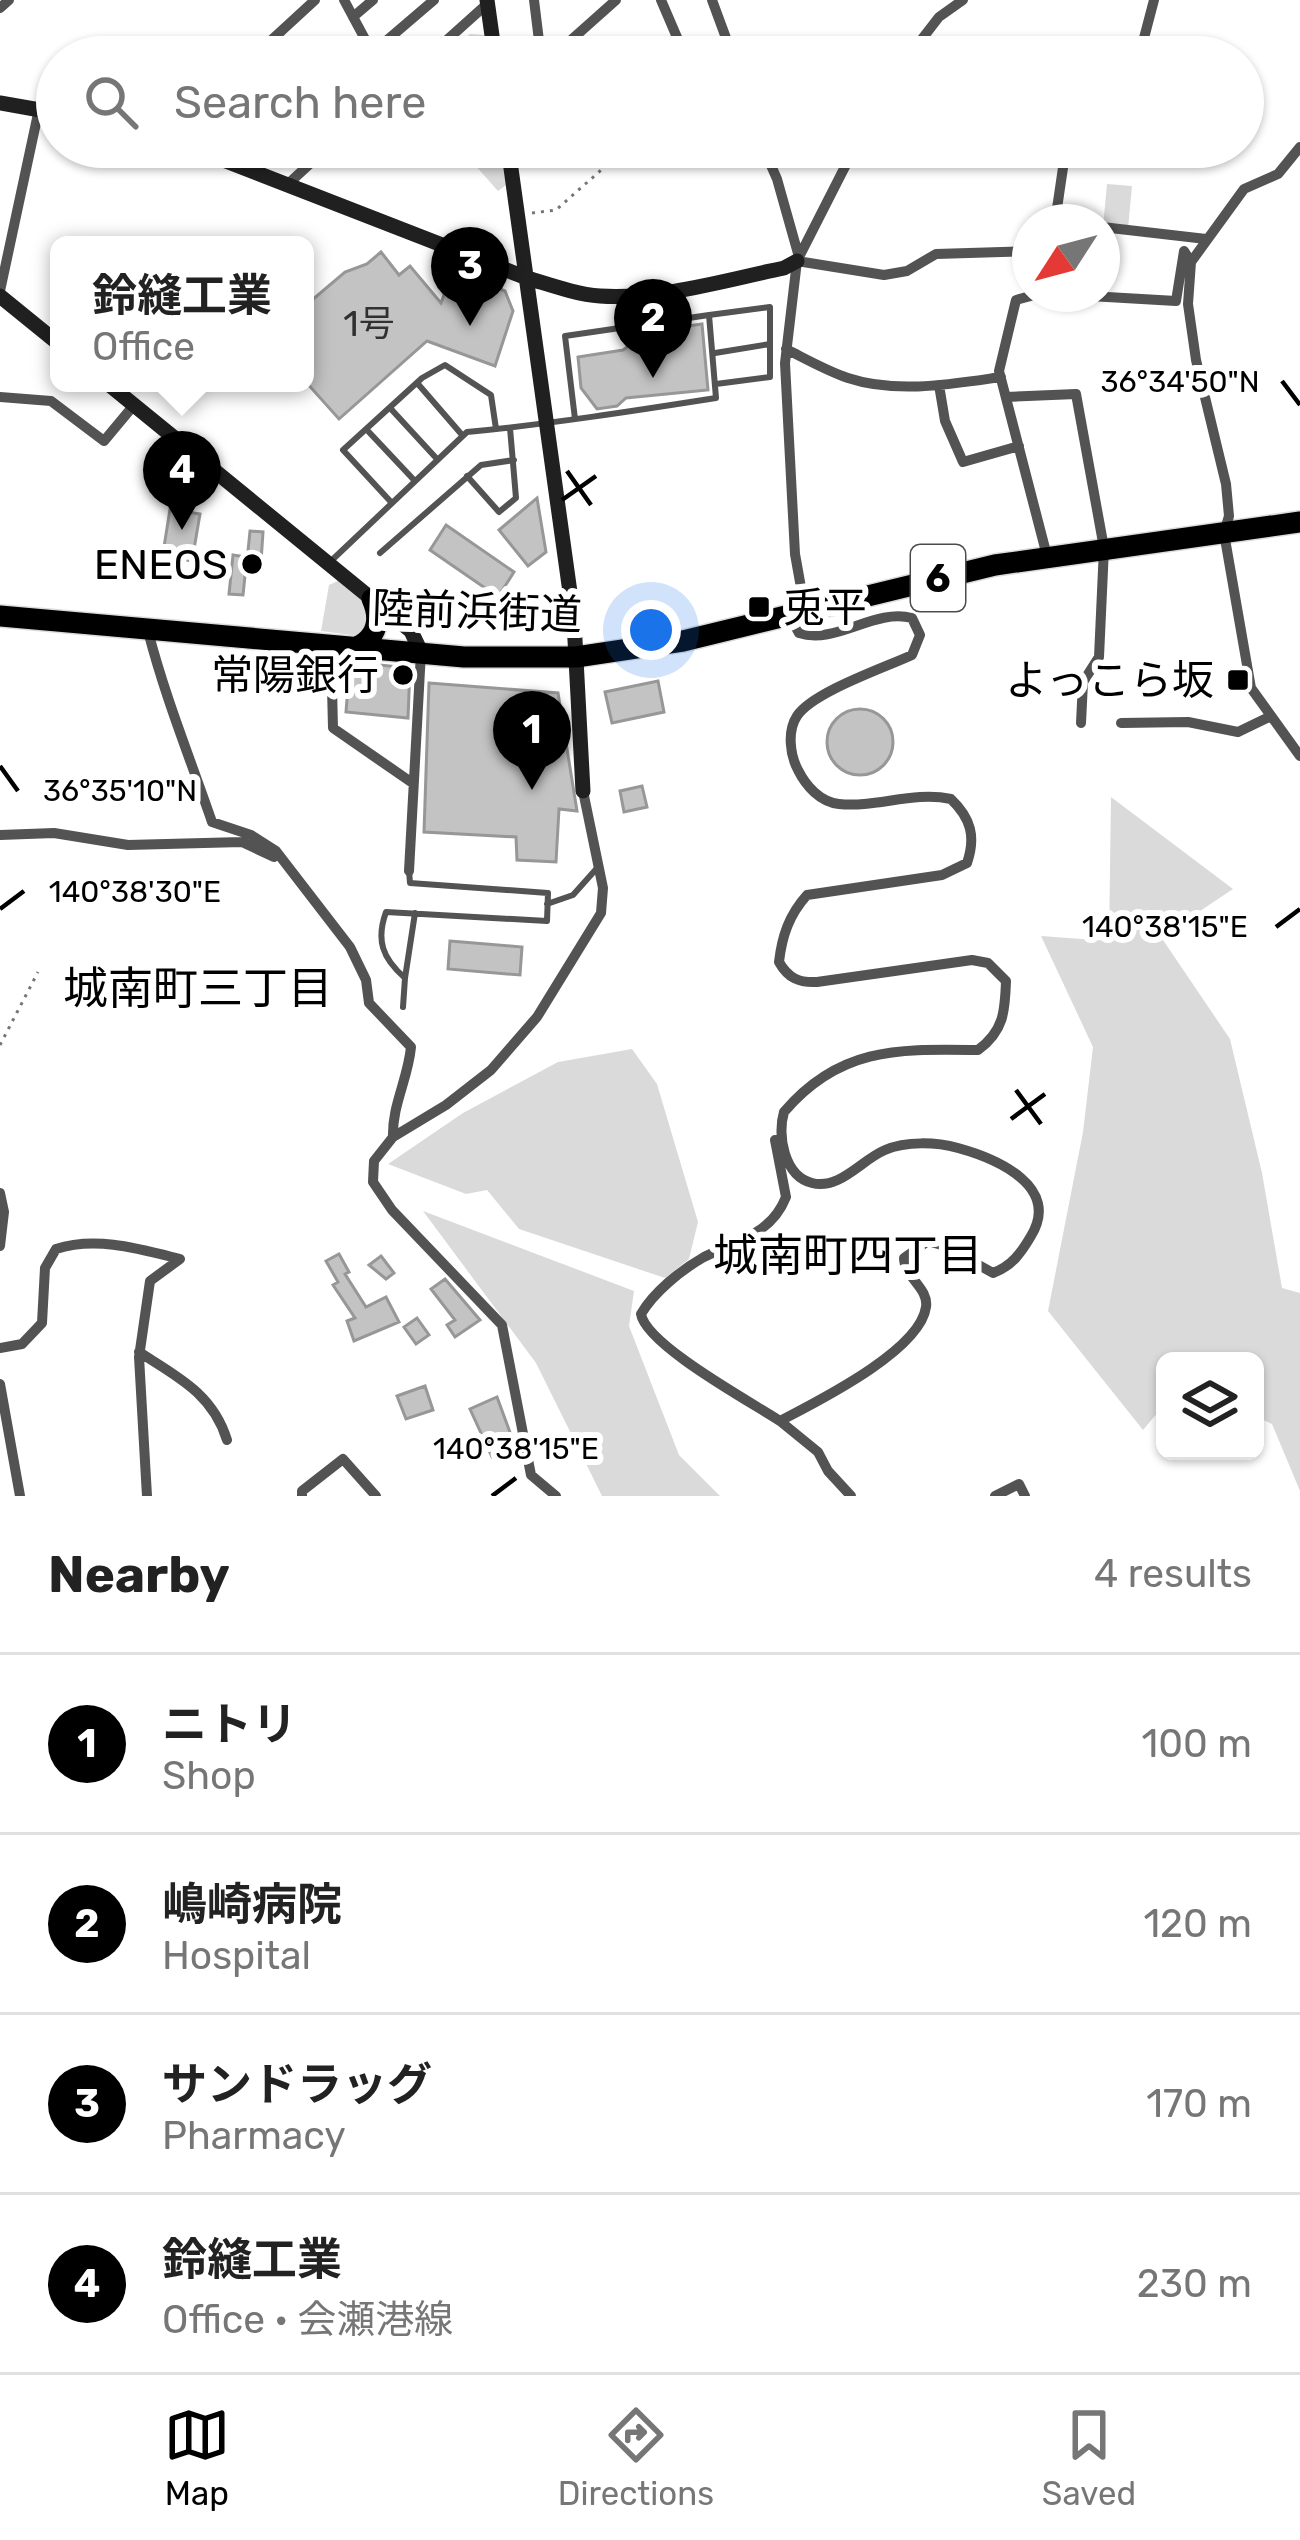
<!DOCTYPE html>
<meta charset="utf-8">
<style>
body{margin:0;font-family:Rubik,"Noto Sans JP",sans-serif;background:#f6f6f6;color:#222}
.controls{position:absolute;right:36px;bottom:36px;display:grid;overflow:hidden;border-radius:18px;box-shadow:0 3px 9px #0004}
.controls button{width:108px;height:108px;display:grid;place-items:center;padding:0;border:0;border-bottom:3px solid #e0e0e0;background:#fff;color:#222;font:60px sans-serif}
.compass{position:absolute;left:1012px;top:204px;width:108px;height:108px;border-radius:50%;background:#fff;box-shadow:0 3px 9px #0004;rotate:234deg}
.you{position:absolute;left:651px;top:630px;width:42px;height:42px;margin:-30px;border:9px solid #fff;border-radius:50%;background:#1a73e8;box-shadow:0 0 0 18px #1a73e833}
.badge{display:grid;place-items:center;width:78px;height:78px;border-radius:50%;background:#000;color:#fff;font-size:39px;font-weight:700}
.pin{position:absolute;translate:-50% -99px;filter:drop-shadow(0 3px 6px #0008)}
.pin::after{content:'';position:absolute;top:63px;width:42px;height:36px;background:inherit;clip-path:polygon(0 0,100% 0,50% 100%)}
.popup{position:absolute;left:50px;top:236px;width:264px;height:156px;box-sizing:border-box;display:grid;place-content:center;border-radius:18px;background:#fff;filter:drop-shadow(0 3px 9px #0005);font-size:39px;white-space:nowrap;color:#767676}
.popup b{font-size:45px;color:#222}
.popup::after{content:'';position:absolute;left:50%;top:100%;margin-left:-24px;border:24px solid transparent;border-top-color:#fff}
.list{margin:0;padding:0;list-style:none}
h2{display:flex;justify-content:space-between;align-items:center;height:156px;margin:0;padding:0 48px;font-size:51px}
h2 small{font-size:39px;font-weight:400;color:#767676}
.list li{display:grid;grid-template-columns:78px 1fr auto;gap:36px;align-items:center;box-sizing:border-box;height:180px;padding:0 48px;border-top:3px solid #e0e0e0}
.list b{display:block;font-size:45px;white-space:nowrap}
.list p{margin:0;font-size:39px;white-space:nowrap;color:#767676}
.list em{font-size:39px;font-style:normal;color:#767676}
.icon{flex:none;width:66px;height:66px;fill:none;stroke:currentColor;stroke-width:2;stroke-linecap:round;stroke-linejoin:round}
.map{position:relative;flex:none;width:1300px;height:1496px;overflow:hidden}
.search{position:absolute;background:#fff;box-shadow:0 3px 9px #0004;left:36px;right:36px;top:36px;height:132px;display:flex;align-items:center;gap:30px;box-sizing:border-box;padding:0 42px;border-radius:66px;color:#767676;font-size:45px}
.sheet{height:876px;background:#fff}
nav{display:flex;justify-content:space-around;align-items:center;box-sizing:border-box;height:168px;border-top:3px solid #e0e0e0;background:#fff;font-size:33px;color:#767676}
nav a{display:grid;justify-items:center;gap:6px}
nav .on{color:#000}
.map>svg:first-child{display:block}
.green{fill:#dadada}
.building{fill:#c3c3c3;stroke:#979797;stroke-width:3}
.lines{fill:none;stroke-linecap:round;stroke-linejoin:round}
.highway-casing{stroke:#dbdbdb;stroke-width:24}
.path{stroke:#757575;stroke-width:3;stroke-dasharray:3 6;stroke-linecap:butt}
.lane{stroke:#535353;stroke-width:6}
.street{stroke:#535353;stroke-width:10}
.secondary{stroke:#202020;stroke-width:15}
.highway{stroke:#000;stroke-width:21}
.ticks{fill:none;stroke:#000;stroke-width:4.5}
.poi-dot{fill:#000;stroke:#fff;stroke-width:4.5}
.labels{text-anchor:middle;stroke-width:12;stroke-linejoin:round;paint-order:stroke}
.number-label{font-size:36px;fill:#313131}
.shield{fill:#fff;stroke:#4c4c4c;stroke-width:3}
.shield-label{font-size:39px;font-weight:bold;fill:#000}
.poi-label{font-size:42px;fill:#000;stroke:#fff;text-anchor:end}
.street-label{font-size:42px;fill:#000;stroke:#fff}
.neighbourhood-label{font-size:45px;fill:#000;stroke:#fff}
.ticks-label{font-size:30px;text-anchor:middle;fill:#000;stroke:#fff;stroke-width:12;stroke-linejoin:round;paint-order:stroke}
</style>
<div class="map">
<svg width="1300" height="1496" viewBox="0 0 1300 1496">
<rect width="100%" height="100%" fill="#fff"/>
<path class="green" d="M470 34 484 35 488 57H442Z
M459 147H500L506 185 498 191Z
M1107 184 1132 186 1128 229 1103 227Z
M340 580 368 603 369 623 360 636 321 631 329 585Z
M1111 797 1233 889 1161 937 1230 1039 1262 1173 1282 1288 1300 1293V1491L1272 1424 1255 1416V1361H1165V1404L1143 1430 1048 1311 1083 1132 1093 1047 1041 936 1109 941Z
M632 1049 657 1084 698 1222 689 1259 665 1278 519 1229 487 1190 466 1194 388 1164 463 1113 558 1062Z
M423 1211 634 1291 629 1326 679 1455 720 1496H602L536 1363Z"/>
<path class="building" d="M381 252 399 275 410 266 441 303 450 278 487 292 490 285 505 291 513 311 495 366 427 341 339 419 305 381V306L345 272 367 264Z
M702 324 708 390 626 398 617 406 597 409 581 388 578 357 623 350 640 338 639 333Z
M537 498 546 552 528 566 499 530Z
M170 509 200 514 192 561 175 558 176 549 164 547Z
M446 525 514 572 498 597 430 550Z
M250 531 263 532 261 562 247 561Z
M233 555 247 557 243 595 229 594Z
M350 662 410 668 408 718 346 712Z
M658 681 664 712 612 723 605 692Z
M429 683 558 693 577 811 559 809 556 862 517 860 516 837 424 832Z
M827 742a33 33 0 1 1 66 0a33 33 0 1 1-66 0Z
M642 786 647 807 624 812 620 791Z
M450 941 522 947 520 975 448 969Z
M339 1254 349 1272 345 1274 366 1307 386 1297 399 1322 354 1341 347 1321 355 1318 333 1285 338 1282 326 1261Z
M381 1256 394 1273 386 1279 369 1265Z
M445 1279 480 1320 455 1337 447 1325 455 1320 431 1289Z
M417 1318 429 1335 416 1344 404 1327Z
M425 1386 433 1410 406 1419 397 1396Z
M497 1397 515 1446 492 1457 470 1409Z"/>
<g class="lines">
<defs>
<path id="highway" d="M0 616 464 657H576L683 641 995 565 1300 522
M357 647C378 637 381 619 372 599"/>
</defs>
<use href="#highway" class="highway-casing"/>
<path class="path" d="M491 147 494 168 499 170
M532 213 556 210 627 147
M0 1045 38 972"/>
<path class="lane" d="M709 315 770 307V344L715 353
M418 384 463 436
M716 384 770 377V345
M391 409 437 459
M367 430 414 480
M467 476 499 512 516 498 510 428
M391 502 343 450 422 378 445 365 491 395 496 429
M380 553 481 465 514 460
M331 561 467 432C550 424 633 411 716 398L709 315 565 336 575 419
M409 871 410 883 548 893 547 921 386 912C376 940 382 958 405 978L415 913
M547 904 573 895 598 867
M403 1007 405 978"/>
<path class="street" d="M344 0 373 54
M534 0 541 57
M661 0 679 42 663 57
M712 0 733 57
M0 8 9 0
M353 17 373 0
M372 53 434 0
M253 57 315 0
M428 57 487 4
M552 57 616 0
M908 57 939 17 963 0
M1139 57 1154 0
M763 147 777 179 799 257
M1300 147 1278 174 1244 189 1191 262 1188 304 1196 360 1226 484 1229 516 1224 533 1251 688 1300 756
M510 157 556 147
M288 184 328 147
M1057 211 1089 222
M1055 222 1064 161 1073 147
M1102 227 1206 239
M797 261 884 275 907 271 936 254 1030 251
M0 291 39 109
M1038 294 1016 300 999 371 1047 556
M1055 294 1176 301 1184 251 1191 262
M786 349C806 359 827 371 848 378 896 394 952 384 1001 377
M939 385 945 421 963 462 1019 446
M0 397 51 401 104 441 134 405
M1006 397 1076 394 1104 548 1099 657 1083 682 1081 723
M805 610 795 554 785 363 797 261 855 147
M789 615 799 633C836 645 874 608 912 618L920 635 912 655C884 668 813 692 797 716 787 731 790 755 798 770 806 786 820 802 839 804 876 808 913 791 951 799 971 818 976 837 967 863L942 875 807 895C789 915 782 936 779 962 788 978 799 983 817 982L972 960 988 963 1006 981C1005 1011 1004 1031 978 1050 900 1049 840 1046 784 1112 777 1135 784 1176 812 1183 840 1190 861 1160 885 1150 906 1141 936 1142 958 1148 998 1159 1061 1187 1031 1236 1021 1253 1012 1266 993 1273L945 1246 928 1241 904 1258C904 1277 929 1288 926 1307 920 1351 816 1402 780 1421L818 1452 828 1471 851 1496
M148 631C165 697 190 758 212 822L251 835 276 851 350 947 366 980 369 1003 411 1047C408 1079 392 1105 393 1137
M331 647 333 728 411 782
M1121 723 1188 722 1238 732 1269 717
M0 835 54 833 128 845 242 842 274 857
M409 871 421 652
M775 1140 786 1197C771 1235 737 1240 704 1257 681 1270 654 1292 641 1314 646 1345 751 1402 780 1421
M0 1193 4 1212 0 1246
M0 1348 22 1344 42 1323 45 1268 56 1249C96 1236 140 1249 180 1259L150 1281 139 1357 147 1496
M139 1352C178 1377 213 1394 227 1440
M0 1384 20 1496
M302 1496V1491L343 1459 376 1496
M556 1496 531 1475 502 1325 392 1210 373 1182 374 1161 393 1137 446 1105 491 1070 537 1017 601 913 603 888 583 791
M995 1496 1019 1484 1025 1496"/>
<path class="secondary" d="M487 0 495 57
M0 103 57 113
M190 147 527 278C551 285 575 294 600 296 660 300 726 280 784 268L797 261
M508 147 574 621 583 791
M0 296 59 344
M107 383 411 631 421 652"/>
<use href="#highway" class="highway"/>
</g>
<path class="ticks" d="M1282 381 1300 405M567 471 591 505M562 500 596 476M0 766 18 791M0 909 24 891M1276 927 1300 909M1016 1090 1041 1124M1011 1119 1045 1094M492 1496 516 1478"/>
<g class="poi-dot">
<circle cx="252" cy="564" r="12"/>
<rect x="747" y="595" width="24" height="24" rx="6"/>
<circle cx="403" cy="675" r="12"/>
<rect x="1226" y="668" width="24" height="24" rx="6"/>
</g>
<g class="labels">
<g class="number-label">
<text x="369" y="336">1号</text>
</g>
<rect class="shield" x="911" y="545" width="54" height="66" rx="9"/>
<g class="shield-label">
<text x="938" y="592">6</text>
</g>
<g class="poi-label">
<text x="228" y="579">ENEOS</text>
<text x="783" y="622" text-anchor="start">兎平</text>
<text x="379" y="690">常陽銀行</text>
<text x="1214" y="695">よっこら坂</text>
</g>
<g class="street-label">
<text transform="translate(477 611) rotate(2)" y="15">陸前浜街道</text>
</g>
<g class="neighbourhood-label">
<text x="198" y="1004">城南町三丁目</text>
<text x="848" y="1271">城南町四丁目</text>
</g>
</g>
<g class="ticks-label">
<text x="1180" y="392">36°34'50"N</text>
<text x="120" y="801">36°35'10"N</text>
<text x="135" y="902">140°38'30"E</text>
<text x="1165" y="937">140°38'15"E</text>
<text x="516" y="1459">140°38'15"E</text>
</g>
</svg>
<div class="controls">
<button><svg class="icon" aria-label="layers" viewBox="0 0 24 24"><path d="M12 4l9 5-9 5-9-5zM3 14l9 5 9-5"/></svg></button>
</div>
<svg class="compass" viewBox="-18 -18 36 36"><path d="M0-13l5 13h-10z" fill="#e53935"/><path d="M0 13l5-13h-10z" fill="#767676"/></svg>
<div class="you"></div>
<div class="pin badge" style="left:532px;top:790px">1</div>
<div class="pin badge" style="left:653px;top:378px">2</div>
<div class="pin badge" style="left:470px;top:326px">3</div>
<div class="pin badge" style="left:182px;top:530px">4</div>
<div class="popup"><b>鈴縫工業</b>Office</div>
<div class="search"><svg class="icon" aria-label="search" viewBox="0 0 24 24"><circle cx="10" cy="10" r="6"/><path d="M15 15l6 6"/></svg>Search here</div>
</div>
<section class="sheet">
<h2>Nearby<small>4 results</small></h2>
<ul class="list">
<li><span class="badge">1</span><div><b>ニトリ</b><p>Shop</p></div><em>100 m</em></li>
<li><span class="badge">2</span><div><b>嶋崎病院</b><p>Hospital</p></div><em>120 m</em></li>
<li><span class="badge">3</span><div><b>サンドラッグ</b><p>Pharmacy</p></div><em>170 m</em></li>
<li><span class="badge">4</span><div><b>鈴縫工業</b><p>Office · 会瀬港線</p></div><em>230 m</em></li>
</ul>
</section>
<nav>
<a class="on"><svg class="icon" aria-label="map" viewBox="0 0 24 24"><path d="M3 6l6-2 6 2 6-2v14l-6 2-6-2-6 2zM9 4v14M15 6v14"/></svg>Map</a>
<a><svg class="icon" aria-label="directions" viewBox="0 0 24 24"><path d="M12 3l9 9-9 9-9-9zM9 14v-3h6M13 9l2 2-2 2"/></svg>Directions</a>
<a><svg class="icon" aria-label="saved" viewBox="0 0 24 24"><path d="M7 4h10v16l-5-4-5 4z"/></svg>Saved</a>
</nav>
